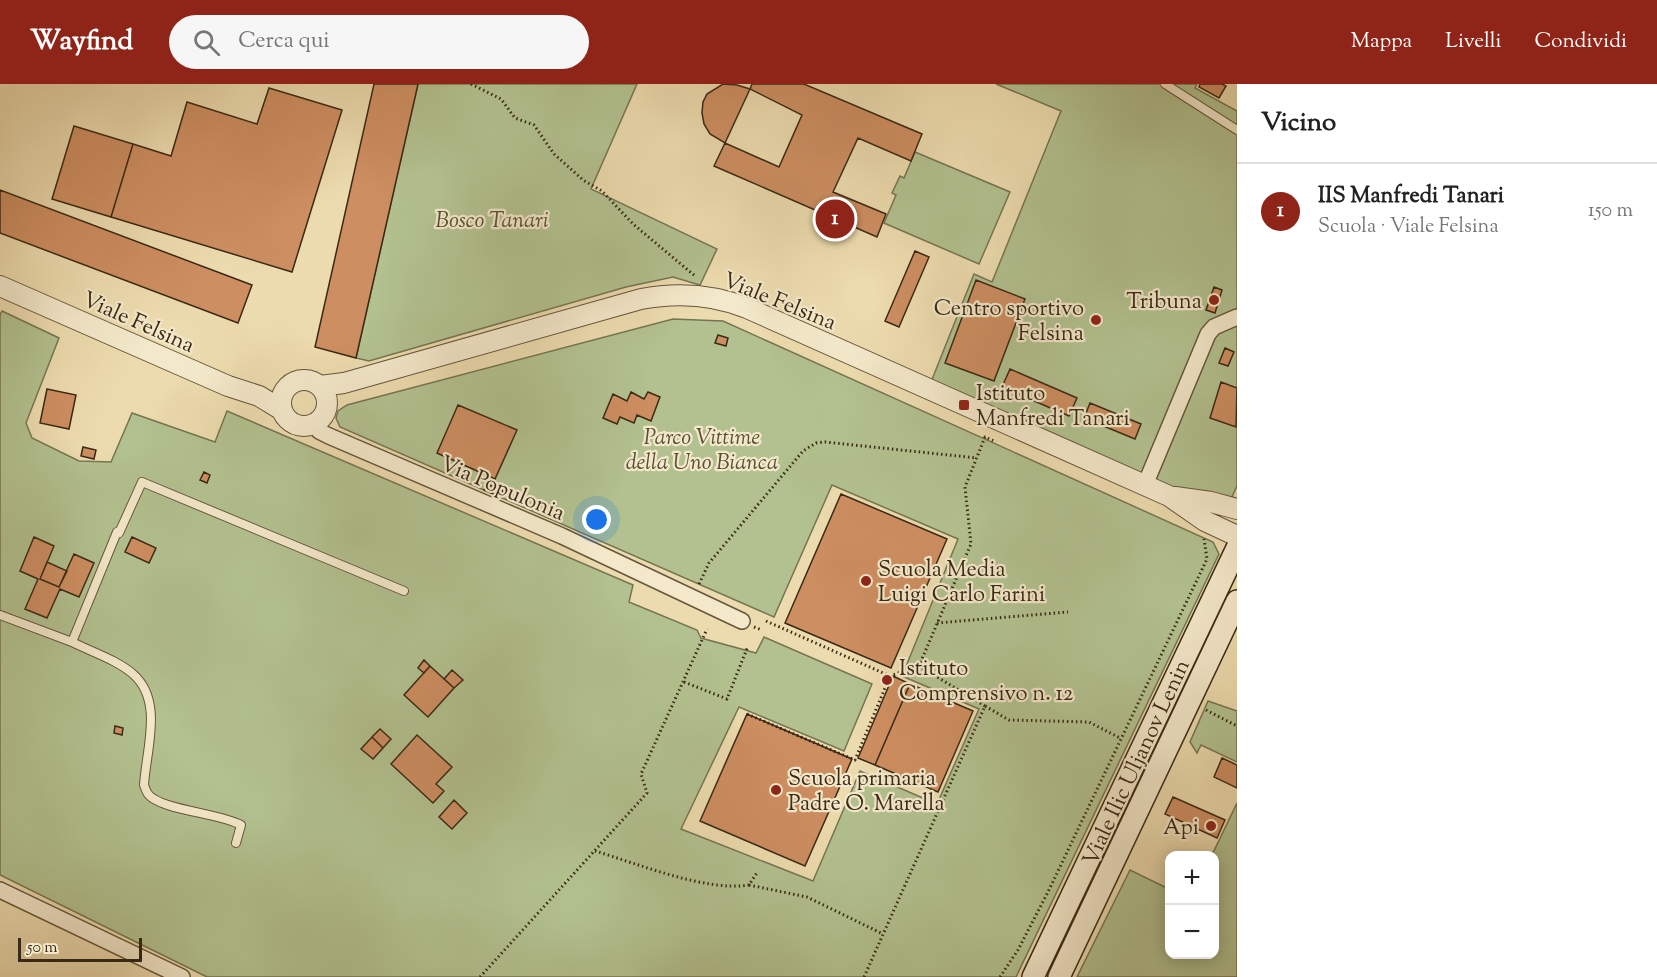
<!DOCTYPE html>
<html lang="it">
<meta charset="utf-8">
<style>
body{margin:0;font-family:"Sorts Mill Goudy",serif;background:#f6f6f6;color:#222}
.controls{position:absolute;right:18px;bottom:18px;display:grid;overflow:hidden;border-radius:12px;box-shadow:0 3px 15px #0003}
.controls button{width:54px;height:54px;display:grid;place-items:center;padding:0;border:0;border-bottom:2px solid #e0e0e0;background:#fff;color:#222;font:30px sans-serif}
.scale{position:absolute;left:18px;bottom:15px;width:124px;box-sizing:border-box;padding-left:6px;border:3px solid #3a2915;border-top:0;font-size:16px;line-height:21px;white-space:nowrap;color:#3a2915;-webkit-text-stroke:4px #f3e8ca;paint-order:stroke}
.you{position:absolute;left:597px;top:436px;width:21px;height:21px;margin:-15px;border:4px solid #fff;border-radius:50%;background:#1a73e8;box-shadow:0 0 0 9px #1a73e833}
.badge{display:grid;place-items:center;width:39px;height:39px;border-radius:50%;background:#8f2418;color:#fff;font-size:20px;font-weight:700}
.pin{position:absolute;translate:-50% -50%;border:3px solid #fff;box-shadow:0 2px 6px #0006}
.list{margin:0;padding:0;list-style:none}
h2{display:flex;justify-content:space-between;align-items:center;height:78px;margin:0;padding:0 24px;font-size:26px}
h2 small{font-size:20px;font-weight:400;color:#767676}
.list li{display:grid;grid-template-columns:39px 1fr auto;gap:18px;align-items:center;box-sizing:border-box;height:96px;padding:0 24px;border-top:2px solid #e0e0e0}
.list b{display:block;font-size:22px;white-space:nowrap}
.list p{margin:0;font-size:20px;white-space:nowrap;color:#767676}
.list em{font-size:20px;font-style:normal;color:#767676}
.icon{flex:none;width:33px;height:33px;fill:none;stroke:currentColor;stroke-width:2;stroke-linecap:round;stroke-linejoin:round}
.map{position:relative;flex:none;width:1237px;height:893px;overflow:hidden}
header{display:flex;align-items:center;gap:36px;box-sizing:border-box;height:84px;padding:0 30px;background:#8f2418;color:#fff}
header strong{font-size:28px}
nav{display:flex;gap:33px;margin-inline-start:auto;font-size:21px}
.search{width:420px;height:54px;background:#f6f6f6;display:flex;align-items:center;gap:15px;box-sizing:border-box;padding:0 21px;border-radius:33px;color:#767676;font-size:22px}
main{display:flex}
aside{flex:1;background:#fff}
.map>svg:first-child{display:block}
.green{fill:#b2c18f;stroke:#767552;stroke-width:1.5}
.building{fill:#cd8e61;stroke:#3a2915;stroke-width:1.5}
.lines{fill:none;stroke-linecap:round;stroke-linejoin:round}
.service-casing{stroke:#66563b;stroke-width:10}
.minor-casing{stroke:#66563b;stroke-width:18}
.tertiary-casing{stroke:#66563b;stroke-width:22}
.secondary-casing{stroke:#3a2915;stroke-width:24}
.path{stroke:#3a2915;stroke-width:3;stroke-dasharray:1.5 3;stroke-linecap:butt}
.service{stroke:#f3e8ca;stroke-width:8}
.minor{stroke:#f3e8ca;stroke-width:15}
.tertiary{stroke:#f3e8ca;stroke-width:20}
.secondary{stroke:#f3e8ca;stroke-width:21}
.poi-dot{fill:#8f2418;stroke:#f3e8ca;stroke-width:2}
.labels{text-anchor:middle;stroke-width:4.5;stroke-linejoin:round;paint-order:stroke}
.park-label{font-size:22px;font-style:italic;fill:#584f34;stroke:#f3e8ca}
.street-label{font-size:22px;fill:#3a2915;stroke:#f3e8ca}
.poi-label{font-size:22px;fill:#3a2915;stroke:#f3e8ca;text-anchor:start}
</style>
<header>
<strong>Wayfind</strong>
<div class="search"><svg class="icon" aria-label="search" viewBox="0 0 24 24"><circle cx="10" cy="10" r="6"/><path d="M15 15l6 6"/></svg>Cerca qui</div>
<nav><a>Mappa</a><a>Livelli</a><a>Condividi</a></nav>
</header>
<main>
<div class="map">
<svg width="1237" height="893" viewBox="0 0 1237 893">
<rect width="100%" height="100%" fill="#ecdbae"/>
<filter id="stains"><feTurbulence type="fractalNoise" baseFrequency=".00333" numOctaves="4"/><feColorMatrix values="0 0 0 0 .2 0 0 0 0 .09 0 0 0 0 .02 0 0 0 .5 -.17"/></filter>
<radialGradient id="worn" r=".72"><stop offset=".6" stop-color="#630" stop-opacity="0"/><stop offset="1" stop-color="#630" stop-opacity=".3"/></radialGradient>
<path class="green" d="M418 0H637L591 105 717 165 700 201 673 193 626 203 369 277 356 274Z
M996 0H1197L1195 4 1237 27V402L1224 430 929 303 974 190 992 198 1061 27Z
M915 68 1010 108 979 180 884 139 896 111 892 109 900 92 904 94Z
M2 227 59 254 26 339 32 354 79 377 111 378 132 329 215 358 227 327 633 501 629 518 697 546 701 554 756 569 764 553 872 600 844 667 739 623 681 745 813 797 860 687 937 720 979 625 902 592 958 455 832 401 774 533 340 343 336 334 338 327 347 321 673 235 723 237 1213 458 1219 470 1016 893H207L0 791V231Z
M1208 617 1237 627V678L1201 661 1197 669 1190 658Z
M1237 719V893H1077L1130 786 1169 805 1170 870H1214V772L1212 771Z"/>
<path class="building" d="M374 0H418L356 274 315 263Z
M723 0 737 1 750 5 725 59 710 50 704 40 702 29 703 18 707 10Z
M752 0H804L922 50 911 77 858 54 833 108 886 130 877 153 714 82 725 59 779 83 802 31 750 5Z
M1200 0H1222L1226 2 1219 14 1199 3Z
M269 4 342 26 292 188 111 133 133 60 171 72 187 18 257 40Z
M74 42 133 60 111 133 52 115Z
M0 106 252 201 238 239 0 149Z
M915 167 929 173 899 243 885 237Z
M976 196 1025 215 994 297 945 279Z
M1214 203 1222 206 1215 229 1206 226Z
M718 251 728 254 726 262 715 259Z
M1225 264 1234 268 1228 282 1219 279Z
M1010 285 1077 314 1069 332 1002 303Z
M1221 298 1237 304 1236 343 1210 334Z
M47 305 76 311 69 345 40 339Z
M631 308 644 315 648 308 660 313 651 337 637 331 634 339 620 333 617 340 603 334 613 310 627 317Z
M1090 319 1141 340 1135 355 1084 334Z
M458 321 517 346 495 395 437 369Z
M83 363 96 366 94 375 81 372Z
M204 388 210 391 207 399 200 396Z
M487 400 503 407 501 413 484 406Z
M841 410 947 455 891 584 785 539Z
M34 453 54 462 40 495 59 503 74 470 94 479 79 513 60 505 47 534 25 525 38 495 20 487Z
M132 453 156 464 149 479 125 468Z
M47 478 67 487 59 503 40 495Z
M424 576 430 582 424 589 418 584Z
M430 582 454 604 428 633 404 611Z
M452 586 463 596 454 604 444 595Z
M893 592 910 600 875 681 858 674Z
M910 600 973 627 938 708 875 681Z
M747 630 852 675 805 782 700 737Z
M115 642 123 644 122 651 114 649Z
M380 645 391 655 383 664 372 653Z
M417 651 452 683 436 700 444 707 433 719 391 680Z
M372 653 383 664 373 675 361 665Z
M1222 674 1237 681V704L1214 693Z
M1173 713 1225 736 1217 754 1165 730Z
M454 716 467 729 452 745 439 733Z"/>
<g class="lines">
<defs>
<path id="service" d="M1165 0 1237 46
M117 448 72 558C92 568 117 576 133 590 164 617 146 666 144 701 145 704 146 707 148 710 160 726 219 729 241 741L236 759
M119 449 142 398 404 507
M0 531 72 558"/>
<path id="minor" d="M314 340 319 347 329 352 562 452 742 537
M1145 401 1208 250 1214 243 1237 233
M0 806 182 893"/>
<path id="tertiary" d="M0 202 228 302 259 312 282 326
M281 319a23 23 0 1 1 46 0a23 23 0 1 1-46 0Z
M320 302 344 299 641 215C678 208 712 210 747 224L1169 412 1205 437 1237 452
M1175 413 1211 418 1237 425"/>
<path id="secondary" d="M1033 893 1237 464
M1059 893 1237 517"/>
</defs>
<use href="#service" class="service-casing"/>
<use href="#minor" class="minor-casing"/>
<use href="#tertiary" class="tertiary-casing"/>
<use href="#secondary" class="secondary-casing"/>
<path class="path" d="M471 0 501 15 515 34 534 41 554 70 583 96 602 107 633 140 695 192
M699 500 709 479 803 367 816 359 825 358 977 374
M766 537 890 592 919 582
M937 539 1068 528
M754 543 762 546
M684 598 727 615 748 562
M985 622 919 582 971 460 965 403 985 353 996 358
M1206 626 1237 642
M747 630 855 676 890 592
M595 767C639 780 706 808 749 801L758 787
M749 801 807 813 883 850
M480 893 647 709 641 690 707 545
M864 893 985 622 1009 636 1089 638 1120 654
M1000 893 1018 866 1048 808 1207 475 1204 455"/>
<use href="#service" class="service"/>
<use href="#minor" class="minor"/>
<use href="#tertiary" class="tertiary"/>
<use href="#secondary" class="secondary"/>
</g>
<g class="poi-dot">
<circle cx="1214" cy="216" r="6"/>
<circle cx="1096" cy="236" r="6"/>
<rect x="958" y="315" width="12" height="12" rx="3"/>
<circle cx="866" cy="497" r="6"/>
<circle cx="887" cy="596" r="6"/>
<circle cx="776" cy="706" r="6"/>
<circle cx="1211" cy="742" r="6"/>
</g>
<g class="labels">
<g class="park-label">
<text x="492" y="143">Bosco Tanari</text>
<text x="702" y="360">Parco Vittime<tspan x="702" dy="25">della Uno Bianca</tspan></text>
</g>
<g class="street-label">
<text transform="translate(780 216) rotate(22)" y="8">Viale Felsina</text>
<text transform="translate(139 237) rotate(24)" y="8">Viale Felsina</text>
<text transform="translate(503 403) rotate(23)" y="8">Via Populonia</text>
<text transform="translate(1135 678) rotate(-65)" y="8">Viale Ilic Uljanov Lenin</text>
</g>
<g class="poi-label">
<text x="1202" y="224" text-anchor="end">Tribuna</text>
<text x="1084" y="231" text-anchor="end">Centro sportivo<tspan x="1084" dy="25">Felsina</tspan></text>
<text x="976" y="316">Istituto<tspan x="976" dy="25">Manfredi Tanari</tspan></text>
<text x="878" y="492">Scuola Media<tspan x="878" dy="25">Luigi Carlo Farini</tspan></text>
<text x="899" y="591">Istituto<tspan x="899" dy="25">Comprensivo n. 12</tspan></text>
<text x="788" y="701">Scuola primaria<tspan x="788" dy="25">Padre O. Marella</tspan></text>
<text x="1199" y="750" text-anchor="end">Api</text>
</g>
</g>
<rect width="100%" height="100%" filter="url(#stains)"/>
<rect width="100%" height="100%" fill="url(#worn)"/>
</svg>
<div class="controls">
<button>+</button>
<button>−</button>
</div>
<div class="scale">50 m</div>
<div class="you"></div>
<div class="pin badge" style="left:835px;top:135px">1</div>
</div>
<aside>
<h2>Vicino<small></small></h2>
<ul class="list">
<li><span class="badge">1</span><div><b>IIS Manfredi Tanari</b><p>Scuola · Viale Felsina</p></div><em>150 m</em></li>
</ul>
</aside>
</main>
